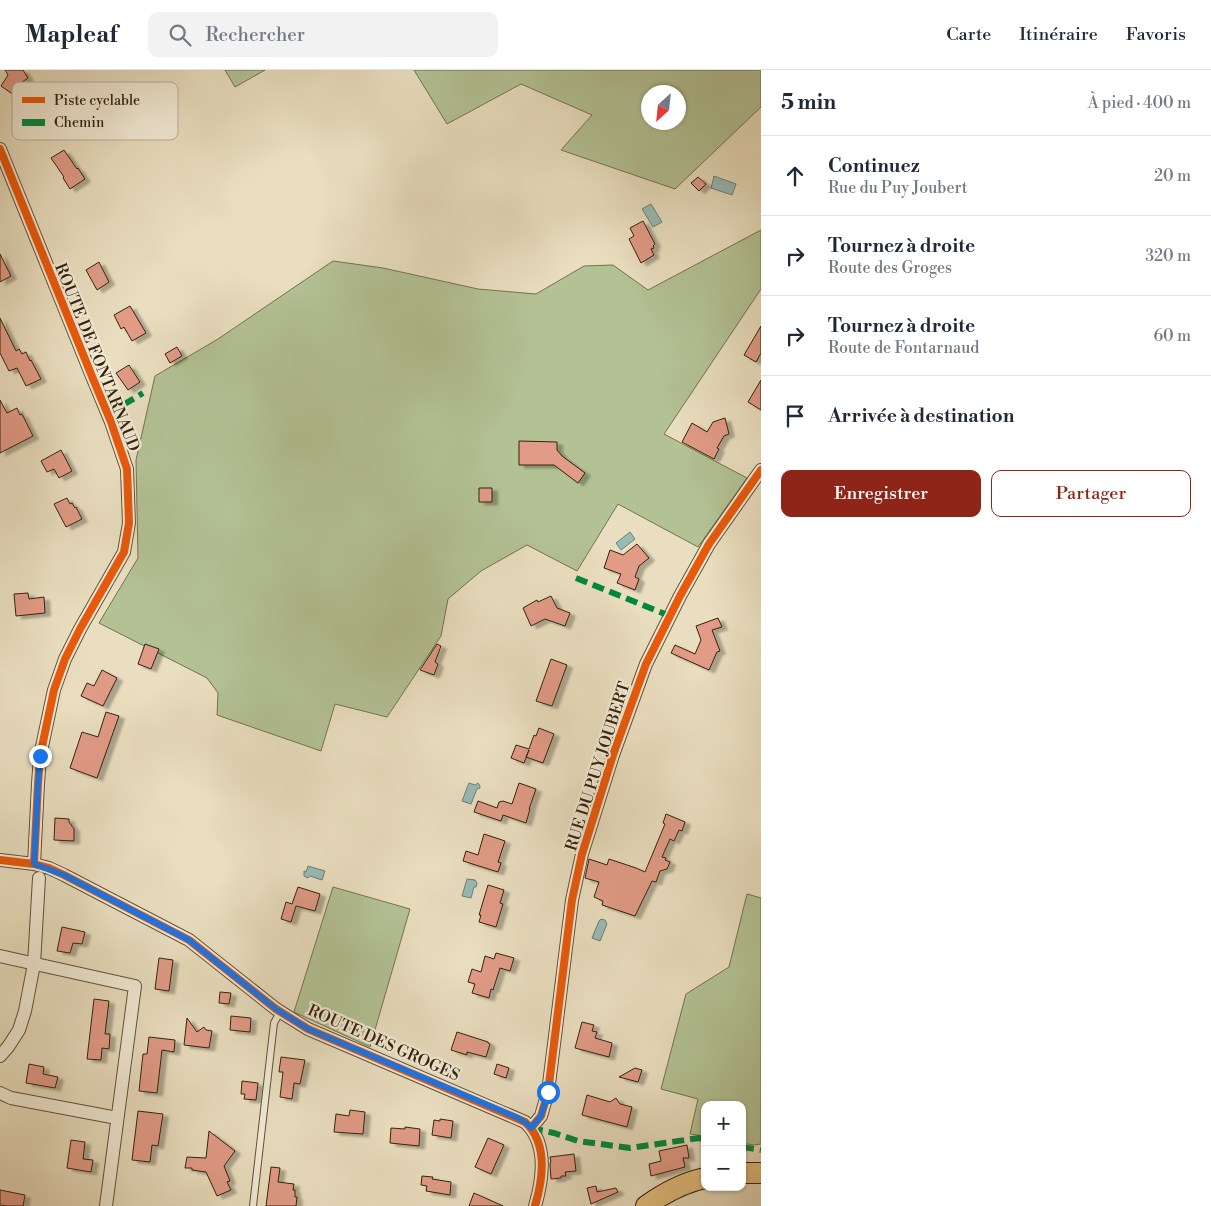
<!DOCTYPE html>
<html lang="fr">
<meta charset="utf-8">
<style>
body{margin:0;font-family:"Libre Bodoni",serif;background:#f2f2f3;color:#1f2937}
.controls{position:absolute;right:15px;bottom:15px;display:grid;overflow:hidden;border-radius:10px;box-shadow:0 1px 4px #0004}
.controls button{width:45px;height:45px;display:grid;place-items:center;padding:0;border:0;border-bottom:1px solid #e0e1e3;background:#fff;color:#1f2937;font:25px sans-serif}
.compass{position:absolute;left:641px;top:15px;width:45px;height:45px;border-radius:50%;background:#fff;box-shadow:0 1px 4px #0004;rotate:207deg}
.stop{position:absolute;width:15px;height:15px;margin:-11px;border:4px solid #1a73e8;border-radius:50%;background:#fff}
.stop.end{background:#1a73e8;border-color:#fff;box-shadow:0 1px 5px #0008}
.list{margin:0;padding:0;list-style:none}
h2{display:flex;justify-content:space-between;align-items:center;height:65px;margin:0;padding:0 20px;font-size:21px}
h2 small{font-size:16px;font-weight:400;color:#747a83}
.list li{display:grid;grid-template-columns:32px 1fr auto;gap:15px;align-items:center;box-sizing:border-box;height:80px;padding:0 20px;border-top:1px solid #e0e1e3}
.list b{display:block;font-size:19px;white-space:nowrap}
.list p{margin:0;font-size:16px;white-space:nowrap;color:#747a83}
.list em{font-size:16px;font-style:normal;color:#747a83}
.actions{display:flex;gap:10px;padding:15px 20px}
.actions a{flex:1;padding:11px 0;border:1px solid #8f2418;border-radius:10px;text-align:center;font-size:18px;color:#8f2418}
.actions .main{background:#8f2418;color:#fff}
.icon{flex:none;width:28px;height:28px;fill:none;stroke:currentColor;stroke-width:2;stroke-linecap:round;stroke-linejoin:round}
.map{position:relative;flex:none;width:761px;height:1136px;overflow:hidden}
header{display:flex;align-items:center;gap:30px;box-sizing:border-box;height:70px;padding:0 25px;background:#fff;border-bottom:1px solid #e0e1e3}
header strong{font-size:24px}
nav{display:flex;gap:28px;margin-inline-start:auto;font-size:18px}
.search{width:350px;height:45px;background:#f2f2f3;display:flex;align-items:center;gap:12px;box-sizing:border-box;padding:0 18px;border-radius:10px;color:#747a83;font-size:19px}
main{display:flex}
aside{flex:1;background:#fff}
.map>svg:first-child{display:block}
.green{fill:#b3c295;stroke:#747251;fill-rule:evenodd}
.water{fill:#98bbb7;stroke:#707e73}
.building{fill:#e19b87;stroke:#34220d;filter:url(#shadow)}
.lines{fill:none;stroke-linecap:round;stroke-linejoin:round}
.lane-casing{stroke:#61513a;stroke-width:8}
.street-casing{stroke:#61513a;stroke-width:14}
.primary-casing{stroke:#34220d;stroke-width:22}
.lane{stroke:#f1ead5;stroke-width:6}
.street{stroke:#f1ead5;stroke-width:12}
.primary{stroke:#e4bf80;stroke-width:20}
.quiet{stroke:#00873e;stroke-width:6;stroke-dasharray:12 6;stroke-linecap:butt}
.cycleway-casing{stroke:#f1ead5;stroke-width:11}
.cycleway{stroke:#e8590c;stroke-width:8}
.route{stroke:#1a73e8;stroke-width:6}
.labels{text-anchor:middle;stroke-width:4.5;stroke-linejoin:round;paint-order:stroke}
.street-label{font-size:16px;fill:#34220d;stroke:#f1ead5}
.key{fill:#f1ead5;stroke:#b8ae99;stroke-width:1}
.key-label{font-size:14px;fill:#34220d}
</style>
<header>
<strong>Mapleaf</strong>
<div class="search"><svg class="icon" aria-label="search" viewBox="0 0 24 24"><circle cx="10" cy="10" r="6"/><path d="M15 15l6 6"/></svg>Rechercher</div>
<nav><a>Carte</a><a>Itinéraire</a><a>Favoris</a></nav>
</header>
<main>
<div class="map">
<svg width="761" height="1136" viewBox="0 0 761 1136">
<defs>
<filter id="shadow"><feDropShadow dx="5.5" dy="3" stdDeviation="1" flood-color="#0004"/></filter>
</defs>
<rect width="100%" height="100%" fill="#e9debf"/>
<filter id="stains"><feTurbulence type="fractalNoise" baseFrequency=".004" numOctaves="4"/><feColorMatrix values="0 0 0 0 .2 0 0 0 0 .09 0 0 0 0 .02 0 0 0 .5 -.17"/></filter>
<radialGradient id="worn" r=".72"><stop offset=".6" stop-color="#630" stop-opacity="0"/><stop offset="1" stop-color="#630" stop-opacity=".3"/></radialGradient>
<path class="green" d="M225 0H265L235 17Z
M414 0H761V37L675 119 561 80 592 45 521 14 447 54ZM648 22H678V52H648Z
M761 160V219L664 364 747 408 698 477 618 434 577 501 527 475 481 501 448 529 441 566 387 647 335 634 321 681 217 645 218 623 207 608 99 553 138 488 136 390 155 306 218 269 333 191 383 198 478 219 536 224 584 196 613 195 648 220Z
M333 817 410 839 370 977 294 942Z
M747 824 761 828V1074L754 1075 742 1073V1035H705V1066L690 1064 698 1029 661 1019 686 924 729 897Z"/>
<path class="water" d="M714 106 736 114 732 125 711 118Z
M651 134 662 152 653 157 642 139Z
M630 462 635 469 621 480 616 473Z
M469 713 475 715 478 713 480 716V718L477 719 471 734 462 731Z
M308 796 325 801 322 810 310 806 308 808 304 806V801L306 802Z
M467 809 475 810 477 813 476 817H474L471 828 462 826Z
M601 849 605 850 607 854 600 871 592 868 599 851Z"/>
<path class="building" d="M5 0H23L28 8 22 12 14 25 1 16 8 5Z
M64 80 77 99 78 98 85 109 70 119 63 108 64 107 51 88Z
M698 107 706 114 699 121 691 113Z
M643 151 655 174 653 176 654 178 651 179 654 185 641 193 629 169 634 166 630 158Z
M0 184 11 206 0 212Z
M99 192 109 212 97 220 86 200Z
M130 236 146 263 132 271 124 257 121 259 114 245Z
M0 248 16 281 19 279 22 284 26 282 30 291 31 290 41 309 26 316 17 298 9 301 0 283Z
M761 256V283L756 292 744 285Z
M177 277 182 286 170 293 165 284Z
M129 295 140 312 128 320 116 303Z
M761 310V340L748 332Z
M0 330 7 343 17 338 20 345 22 344 33 366 0 383Z
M725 348 729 364 724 366 717 378 719 379 714 389 682 372 692 353 707 362 713 352Z
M519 371 557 372V380L562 386 585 403 578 413 554 395H519Z
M61 380 72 401 59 408 54 399 47 402 41 391Z
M479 418H492V432H479Z
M67 428 70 434 72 433 75 438 76 437 82 449 66 457 54 434Z
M637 474 649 488 639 496 635 507 639 509 635 520 617 513 621 504 604 498 610 480 623 485Z
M28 523 29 529 44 527 45 543 16 546 14 524Z
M551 526 557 538 570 543 565 556 545 549 531 556 523 538 537 530 538 532Z
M718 548 722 557 712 560 720 581 717 582 709 600 671 583 675 575 695 584 701 570 696 556Z
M145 574 159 579 151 599 138 594Z
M437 574 441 576 435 592 438 594 434 605 420 600Z
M551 589 567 595 552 636 536 631Z
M102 600 117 608 103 636 81 626 87 613 94 616Z
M106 642 119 646 97 708 70 698 82 662 98 667Z
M539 658 554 664 543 693 526 687 529 680 524 693 511 688 516 675 529 679 534 665 536 666Z
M519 713 536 719 529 739H530L526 753 503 745 501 751 474 742 478 731 497 738 499 732 503 731 512 734Z
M666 744 685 752 682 761 679 760 674 771 670 769 662 787 666 788 665 790 670 792 667 799 660 801 656 812 652 811 635 846 602 835 603 831 594 827 599 812 585 808 589 789 607 795 609 789 636 798 645 802 665 754 663 753Z
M55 748 69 749V752L74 759V771L54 770Z
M484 764 505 771 498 792 501 793 498 802 463 791 466 781 478 785Z
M488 815 504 820 500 833 503 834 496 857 479 852 481 845H479Z
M298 817 320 824 315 841 296 836 291 852 281 849 286 832 292 834Z
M62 857 85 862 82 874 73 873 70 883 57 881Z
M496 883 514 888 510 901 500 898 493 920 491 919 489 928 472 923 475 914 468 912 472 899 481 902 485 886 494 889Z
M159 888 173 890 169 921 155 919Z
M220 922 231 923 229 934 219 933Z
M94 929 109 931 105 964H110L109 979 102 978 101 990 87 989Z
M231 946 251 948 250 962 230 960Z
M187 948 197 962 204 957 206 960 212 961 209 978 184 975Z
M582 952 594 955 592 961 597 962 595 968 612 973 609 987 575 978Z
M457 962 488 972V973L490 974 486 987 467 982V985L451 980Z
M149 967 175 970 174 982 162 980 157 1023 139 1021 143 984H147Z
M281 987 305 990 300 1014 294 1013 292 1029 280 1027 283 1002H279Z
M29 994 44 997 43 1004 58 1007 55 1018 26 1013Z
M497 994 509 998 506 1008 494 1004Z
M635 998 642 1000 638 1012 619 1007Z
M242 1011 258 1013 256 1030 244 1029 245 1024H241Z
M587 1025 610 1032 616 1028 620 1034 632 1037 627 1057 582 1045Z
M350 1040 365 1042 363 1064 334 1062 336 1044 349 1046Z
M138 1041 163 1044 158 1076 152 1075 150 1092 132 1090Z
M440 1049 453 1051 451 1068 432 1065 434 1050 440 1051Z
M405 1057 420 1059 419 1076 390 1073 391 1058 405 1059Z
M209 1061 235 1081 224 1096 230 1111 227 1112 231 1120 217 1126 206 1102 192 1100V1098H185L187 1087 206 1088Z
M488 1068 504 1075 491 1104 475 1097Z
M71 1070 85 1072 83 1089 93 1090 91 1102 67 1098Z
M687 1075 689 1088H683L685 1097 651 1106 649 1094 661 1091 659 1081Z
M574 1084 576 1101 565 1102 566 1106H561V1108L551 1109 550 1095V1093L551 1092 550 1087Z
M271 1097 280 1098 278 1112 294 1114 293 1120H295V1127H297L296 1136H266Z
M422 1106 433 1107 432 1109 451 1112 450 1125 426 1121 427 1116 421 1115Z
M596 1116 597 1122 616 1118 618 1122 591 1134 587 1118Z
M0 1120 25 1125 23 1136H7L0 1135Z
M474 1123 503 1136H469Z"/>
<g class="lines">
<defs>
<path id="lane" d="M253 1136 274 953 280 942"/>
<path id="street" d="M0 79 91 304 111 352 127 399 129 453 124 482 80 559 65 589 54 620 40 686 38 714 34 794
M0 790 34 794 49 798 64 805 189 870 276 939 308 959 525 1052C548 1073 543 1109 535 1136
M0 886 135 916 106 1136
M0 986 8 977 19 960 25 941 34 894 39 808
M0 1023 11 1028 117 1048
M531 1058 541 1046 548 1022 572 830 582 784 613 685 646 594 680 526 709 474 761 400"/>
<path id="primary" d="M742 1103H761
M646 1136C664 1123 682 1113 705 1108"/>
</defs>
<use href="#lane" class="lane-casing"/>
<use href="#street" class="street-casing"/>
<use href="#primary" class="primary-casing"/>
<use href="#lane" class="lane"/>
<use href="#street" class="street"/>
<use href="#primary" class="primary"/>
<path class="quiet" d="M108 344 143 323
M576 508 670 546
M531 1058 554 1063 578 1071 630 1078 699 1068 705 1070
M742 1077 761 1080"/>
<defs>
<path id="cycleway" d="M0 79 91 304 111 352 127 399 129 453 124 482 80 559 65 589 54 620 40 686 38 714 34 794
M0 790 34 794 49 798 64 805 189 870 276 939 308 959 525 1052C548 1073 543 1109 535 1136
M531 1058 541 1046 548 1022 572 830 582 784 613 685 646 594 680 526 709 474 761 400"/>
</defs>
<use href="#cycleway" class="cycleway-casing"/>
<use href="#cycleway" class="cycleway"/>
</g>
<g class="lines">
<path class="route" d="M40 686 38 714 34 794 64 805 189 870 276 939 308 959 518 1048 525 1052 531 1058 541 1046 548 1022"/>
</g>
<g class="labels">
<g class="street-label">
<text transform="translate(98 287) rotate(68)" y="6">ROUTE DE FONTARNAUD</text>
<text transform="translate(597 696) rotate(-72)" y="6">RUE DU PUY JOUBERT</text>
<text transform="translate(384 972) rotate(24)" y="6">ROUTE DES GROGES</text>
</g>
</g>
<rect x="12" y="12" width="166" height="58" rx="8" class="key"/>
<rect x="22" y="27" width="23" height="6" fill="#e8590c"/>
<rect x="22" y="49" width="23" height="7" fill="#00873e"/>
<g class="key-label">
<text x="54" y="35">Piste cyclable</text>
<text x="54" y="57">Chemin</text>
</g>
<rect width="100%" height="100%" filter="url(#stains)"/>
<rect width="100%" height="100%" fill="url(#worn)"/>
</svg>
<div class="controls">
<button>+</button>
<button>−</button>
</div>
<svg class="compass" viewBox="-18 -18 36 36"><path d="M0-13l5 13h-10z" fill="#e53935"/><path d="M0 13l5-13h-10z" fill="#747a83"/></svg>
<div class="stop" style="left:548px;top:1022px"></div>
<div class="stop end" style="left:40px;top:686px"></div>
</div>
<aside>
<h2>5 min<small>À pied · 400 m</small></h2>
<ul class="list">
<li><svg class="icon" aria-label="ahead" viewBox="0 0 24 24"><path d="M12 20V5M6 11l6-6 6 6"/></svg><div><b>Continuez</b><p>Rue du Puy Joubert</p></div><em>20 m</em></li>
<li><svg class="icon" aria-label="right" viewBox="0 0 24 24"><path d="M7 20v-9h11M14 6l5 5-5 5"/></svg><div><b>Tournez à droite</b><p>Route des Groges</p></div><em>320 m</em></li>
<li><svg class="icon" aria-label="right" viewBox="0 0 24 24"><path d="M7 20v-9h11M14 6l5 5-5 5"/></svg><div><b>Tournez à droite</b><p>Route de Fontarnaud</p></div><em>60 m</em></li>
<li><svg class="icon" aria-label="arrive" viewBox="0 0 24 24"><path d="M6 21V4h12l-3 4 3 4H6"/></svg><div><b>Arrivée à destination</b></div></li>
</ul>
<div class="actions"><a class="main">Enregistrer</a><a>Partager</a></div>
</aside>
</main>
